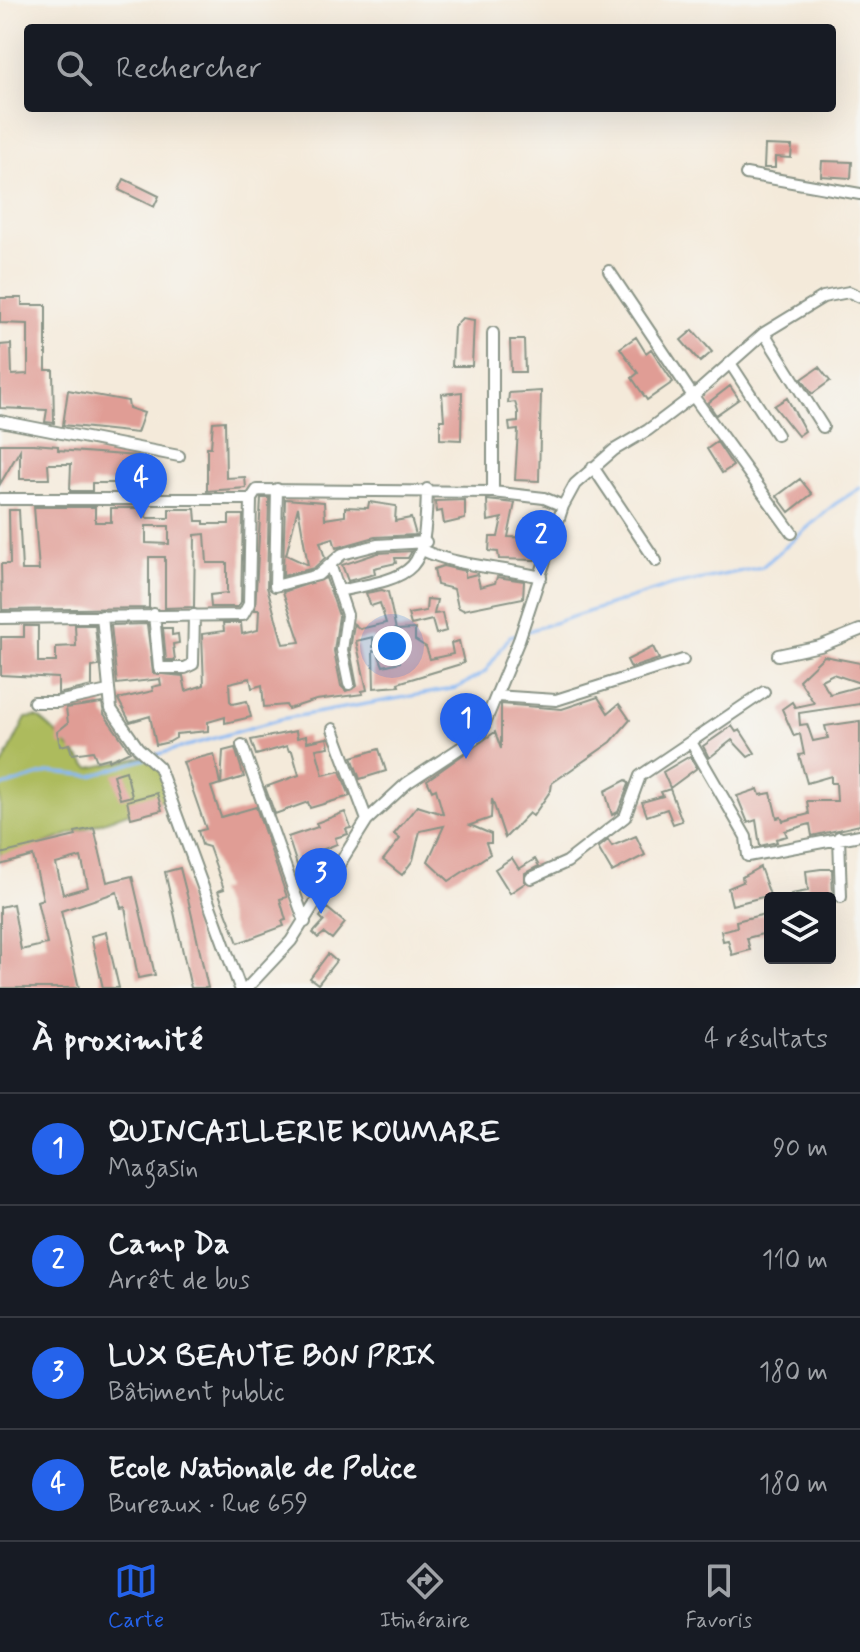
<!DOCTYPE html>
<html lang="fr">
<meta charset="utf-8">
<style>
body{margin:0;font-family:Mynerve,sans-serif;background:#242831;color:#f1f3f6}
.controls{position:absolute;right:24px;bottom:24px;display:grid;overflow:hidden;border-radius:8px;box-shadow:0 8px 32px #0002}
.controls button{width:72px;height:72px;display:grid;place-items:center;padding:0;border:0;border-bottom:2px solid #363941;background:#171b24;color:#f1f3f6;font:40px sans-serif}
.you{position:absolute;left:392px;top:646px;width:28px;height:28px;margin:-20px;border:6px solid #fff;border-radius:50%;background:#1a73e8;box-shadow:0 0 0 12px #1a73e833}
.badge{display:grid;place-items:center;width:52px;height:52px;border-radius:50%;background:#2563eb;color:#fff;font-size:26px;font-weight:700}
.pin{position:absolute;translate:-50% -66px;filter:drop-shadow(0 2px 4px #0008)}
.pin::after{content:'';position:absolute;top:42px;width:28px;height:24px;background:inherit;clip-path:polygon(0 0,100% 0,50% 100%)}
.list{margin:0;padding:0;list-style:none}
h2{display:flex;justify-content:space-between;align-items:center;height:104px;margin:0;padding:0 32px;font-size:34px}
h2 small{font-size:26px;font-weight:400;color:#9ea1a6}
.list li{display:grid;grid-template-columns:52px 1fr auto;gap:24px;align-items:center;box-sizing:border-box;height:112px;padding:0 32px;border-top:2px solid #363941}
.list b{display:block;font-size:30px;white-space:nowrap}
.list p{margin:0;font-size:26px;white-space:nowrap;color:#9ea1a6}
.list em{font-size:26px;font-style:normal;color:#9ea1a6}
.icon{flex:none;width:44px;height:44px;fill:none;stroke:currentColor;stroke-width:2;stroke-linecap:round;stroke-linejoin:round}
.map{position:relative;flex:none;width:860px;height:988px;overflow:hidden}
.search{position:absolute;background:#171b24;box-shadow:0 8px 32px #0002;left:24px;right:24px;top:24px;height:88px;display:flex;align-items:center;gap:20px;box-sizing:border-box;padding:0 28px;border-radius:8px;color:#9ea1a6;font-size:30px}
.sheet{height:552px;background:#171b24}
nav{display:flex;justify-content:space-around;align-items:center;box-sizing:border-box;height:112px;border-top:2px solid #363941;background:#171b24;font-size:22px;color:#9ea1a6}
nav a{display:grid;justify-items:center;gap:4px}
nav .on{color:#2563eb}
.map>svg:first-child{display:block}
.green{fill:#adbb5d;stroke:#667c48;stroke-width:2}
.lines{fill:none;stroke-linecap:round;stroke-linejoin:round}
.stream{stroke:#88b9f4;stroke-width:3}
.building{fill:#e09d95;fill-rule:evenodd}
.minor-casing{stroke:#8a9487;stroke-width:14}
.minor{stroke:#fff;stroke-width:10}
</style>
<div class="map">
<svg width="860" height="988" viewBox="0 0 860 988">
<rect width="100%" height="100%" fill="#f6f6f2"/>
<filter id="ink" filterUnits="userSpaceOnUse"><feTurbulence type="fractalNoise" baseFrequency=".0125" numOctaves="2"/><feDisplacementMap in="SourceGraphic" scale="16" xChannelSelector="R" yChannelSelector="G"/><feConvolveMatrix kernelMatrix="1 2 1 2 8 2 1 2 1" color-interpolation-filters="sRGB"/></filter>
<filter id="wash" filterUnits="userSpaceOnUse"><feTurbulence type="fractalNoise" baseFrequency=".006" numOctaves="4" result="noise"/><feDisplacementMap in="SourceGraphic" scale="32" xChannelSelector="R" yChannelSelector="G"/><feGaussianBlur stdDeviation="1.8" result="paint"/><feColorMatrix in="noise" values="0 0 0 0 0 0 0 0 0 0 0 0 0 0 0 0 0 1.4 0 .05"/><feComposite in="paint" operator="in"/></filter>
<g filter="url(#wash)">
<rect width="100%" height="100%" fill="#f4eada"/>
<path class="green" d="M37 717C58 730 71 753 90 768L143 757 160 767 171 797 0 860V770L26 718Z"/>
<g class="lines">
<path class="stream" d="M525 632 669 586 762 567 835 504 860 488
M152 756 281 719 457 688 485 672 510 636 518 634
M0 787 50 772 92 776 145 759"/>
</g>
<g id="blocks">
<path class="building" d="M765 145 792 146 791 158 775 157V168H764Z
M822 161 852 162 851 178 821 176Z
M124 179 159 196 154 207 119 190Z
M0 298H22V305H46V370H53L54 423 45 422 47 410 0 408V345L11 344 12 375 28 374V324L0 323Z
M462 318 474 320 472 366H452L454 327Z
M693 330 712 352 700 362 681 340Z
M636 337 646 353 651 349 673 382 647 400 632 378 638 373 620 348Z
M510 340H524L525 372H511Z
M819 367 830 381 812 394 802 379Z
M730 386 739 399 716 415 708 403Z
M68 390 128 401 129 408 144 413 137 433 63 425Z
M541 391 539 481 515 480 518 430 510 431 509 423 518 422V412L515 402 508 403 509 393Z
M462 392 461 440 440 439V420H444L442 394Z
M787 398 805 431 798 436 774 406Z
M225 421 226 478 245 477 246 488 207 491V447H211L213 422Z
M717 442 733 466 722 473 707 449Z
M0 444H33L58 446V450L137 456V471H130L129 483H92V491H70L71 464H48L49 479H20V450L0 484Z
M800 479 812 494 789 512 777 496Z
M261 498H269L267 587 283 644 300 642 283 592 326 578 339 616 334 651 341 686 346 691 357 686 350 650 354 624 360 629 386 623 380 603 371 606 366 593 382 590 388 592 396 630 415 629V640L426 647 430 659 453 654 451 643 459 641 464 663 398 683 399 686 374 688 373 651 377 650 383 666 400 662 397 646 373 647V637L356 641 367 690 362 691 363 694 316 700 288 709 286 705 264 707 262 685 252 688 250 678 229 683 230 701 233 704 247 701 251 717 225 723V717L208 722V731L176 734V738L169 742 156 745 150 716 130 722 118 699 153 691 152 687 161 685 160 679 117 684 111 625 147 624 153 673 183 676 186 691 204 685 202 634 224 631 223 623H241L242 634 258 630 259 610H255Z
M285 499 324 502 325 519 345 516V507L368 508 369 502 396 506 395 521 411 518 416 535 375 537 336 548 333 538 320 542 325 558 314 568 283 576ZM298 507 308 565 286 555Z
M465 500V519L444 524 442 511 436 512 435 501Z
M487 500 515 503 508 537 536 538 535 560 499 559 498 552 489 551 490 537H498L502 518 488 521Z
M34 507H95V522H111V508H147L146 518H169V509H195L196 521H204V524H229V515H243L241 602 238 607H211L210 595 227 593V563H207L205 534 195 535 194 607 165 608V557H149V608L2 610 1 564H10L9 510H19L22 570H39ZM146 526H169V544L146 543Z
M412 551 408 558H395L396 563 374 568 375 574 348 581 342 565 378 553Z
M443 566 465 571V577L477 574 480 587 495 583 497 577 524 581 523 598 463 610 458 607 454 589 437 585 434 569Z
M427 599 437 600 434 614 442 613 446 631 436 634 432 620 411 625 408 614 426 611Z
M75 625H95L99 666 92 667V686L58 694V678L1 675V637H24V626H38V662H56V647L76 646Z
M163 628H172V635L178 634 179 643 173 644 175 660H166Z
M653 647 659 659 631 668 627 660Z
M824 656 860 663V683L833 674 821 680 830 694 860 686V704L799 713 800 725 807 724 813 741 828 738 825 726 860 721V825L812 836 810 824 785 831 787 836 776 839 777 842 760 846 756 820 748 823 737 796 758 789 760 795 771 793 777 818 781 817 783 821 809 814 807 801H837L836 783H831V776L807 783 799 755 804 754 800 734 794 736 782 709 792 702 795 707 814 703 799 680Z
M598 697 608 713 619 704 630 720 611 742 552 783 551 790 533 816 529 813 505 838 492 799 491 818 470 825 491 834V843H486L490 854 449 881 428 861 444 826 420 831 413 860 402 875 383 860 400 839 394 834 417 806 443 814 436 789 432 791 427 780 495 732 501 749V704L562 709Z
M102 703 104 714 130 751 109 761V758L97 761 93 751 72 754 69 744 60 746 57 732 68 723 66 708Z
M732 726 736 732 740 730 755 753 748 757 732 740 709 758 703 746Z
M296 731 297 738 306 736 307 742 327 738 329 747 316 749 323 775 340 771 350 796 310 808 308 802 275 814 265 787 299 775 292 751H289L287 746 256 755 251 740Z
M235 748 244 777 221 784 223 751Z
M379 749 386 771 360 779 352 757Z
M214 754 220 784 211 787 221 817 256 807 287 897 280 899 286 920 282 921 284 926 238 943 218 891 224 889 209 847 202 845 198 831 206 829 183 762Z
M690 756 697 768 670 788 663 772Z
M126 771 132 796 120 799 113 775Z
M626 780 629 784 618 812 612 815 605 791Z
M670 789 682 821 673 824 667 809 647 816 642 802 663 796 661 792Z
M157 793 162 810 131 818 127 801Z
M345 812 351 828 346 829 348 834 335 838 337 844 314 853 313 860 297 865 288 837 318 827 316 823Z
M94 828 107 882 132 876 155 975 138 978 125 907 121 908 117 892 61 911 79 988H0V907L13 904 21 950 47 944 37 901 43 899 33 856 0 865V854L76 836 75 832ZM81 857 88 887 63 894 56 864Z
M636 836 645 855 612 872 598 848 608 840 612 846Z
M512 858 519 869 535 859 539 866 525 873V883L510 893 495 869Z
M760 867 770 895 732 905 728 888 743 882 742 877Z
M180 868 189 903 208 988H191L165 872Z
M821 869H832L833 898H792L791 894 808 891 806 871Z
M327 908 345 923 332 939 324 933 318 938 313 933 324 921 320 917Z
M765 914 770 932 747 938 750 950 732 955 728 940 723 941 721 931 737 927 736 921Z
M106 932 119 988H103L91 936Z
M328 954 336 961 318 984 310 978Z"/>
</g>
</g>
<g filter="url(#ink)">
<use href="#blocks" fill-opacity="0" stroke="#8a9487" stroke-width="2"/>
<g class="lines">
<defs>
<path id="minor" d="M746 174 860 194
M609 271 693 396 792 533
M493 333V492
M764 333 823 427
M730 363 777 435
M0 421 179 456
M593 467 656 561
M277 489 275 586 318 575 342 554 377 545 426 542
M0 499H251
M422 550C459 567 501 567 541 577
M331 567 347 615 342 650 349 684
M338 591C419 575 425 574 427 489
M154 614 159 668H185L193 664 194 615
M102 616 111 709 138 748 159 767 240 988
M0 618 243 615 249 604 251 499 257 490 493 492 544 498 563 506
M778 655 820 646 860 630
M496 696 556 700 683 660
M34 702H57L108 691
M333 729 367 820
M691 742 746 837 748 856 860 835
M242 745 305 922
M839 837 841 897
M531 878 567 862 625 817 640 776 764 692
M247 988 291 941 367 820 407 783 480 735 519 640 563 506 575 484 614 450 648 430 693 396 764 333 823 297 849 292 860 297"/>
</defs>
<use href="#minor" class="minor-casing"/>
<use href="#minor" class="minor"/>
</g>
</g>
</svg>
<div class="controls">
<button><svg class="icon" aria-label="layers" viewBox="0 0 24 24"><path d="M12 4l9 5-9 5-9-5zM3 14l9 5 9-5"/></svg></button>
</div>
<div class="you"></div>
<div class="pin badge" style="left:466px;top:759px">1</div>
<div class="pin badge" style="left:541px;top:576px">2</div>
<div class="pin badge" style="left:321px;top:914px">3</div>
<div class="pin badge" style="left:141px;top:519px">4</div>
<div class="search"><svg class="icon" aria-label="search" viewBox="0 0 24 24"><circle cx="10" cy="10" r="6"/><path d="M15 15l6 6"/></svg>Rechercher</div>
</div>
<section class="sheet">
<h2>À proximité<small>4 résultats</small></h2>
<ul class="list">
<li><span class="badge">1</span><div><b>QUINCAILLERIE KOUMARE</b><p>Magasin</p></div><em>90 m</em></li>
<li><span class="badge">2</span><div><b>Camp Da</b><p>Arrêt de bus</p></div><em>110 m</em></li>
<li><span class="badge">3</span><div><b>LUX BEAUTE BON PRIX</b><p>Bâtiment public</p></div><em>180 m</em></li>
<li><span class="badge">4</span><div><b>Ecole Nationale de Police</b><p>Bureaux · Rue 659</p></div><em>180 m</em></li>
</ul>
</section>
<nav>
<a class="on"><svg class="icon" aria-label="map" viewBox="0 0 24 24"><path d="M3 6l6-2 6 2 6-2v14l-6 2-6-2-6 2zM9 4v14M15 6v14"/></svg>Carte</a>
<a><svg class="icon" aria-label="directions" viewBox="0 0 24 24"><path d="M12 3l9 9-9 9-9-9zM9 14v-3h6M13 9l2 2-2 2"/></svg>Itinéraire</a>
<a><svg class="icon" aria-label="saved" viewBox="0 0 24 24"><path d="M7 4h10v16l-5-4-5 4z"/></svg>Favoris</a>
</nav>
